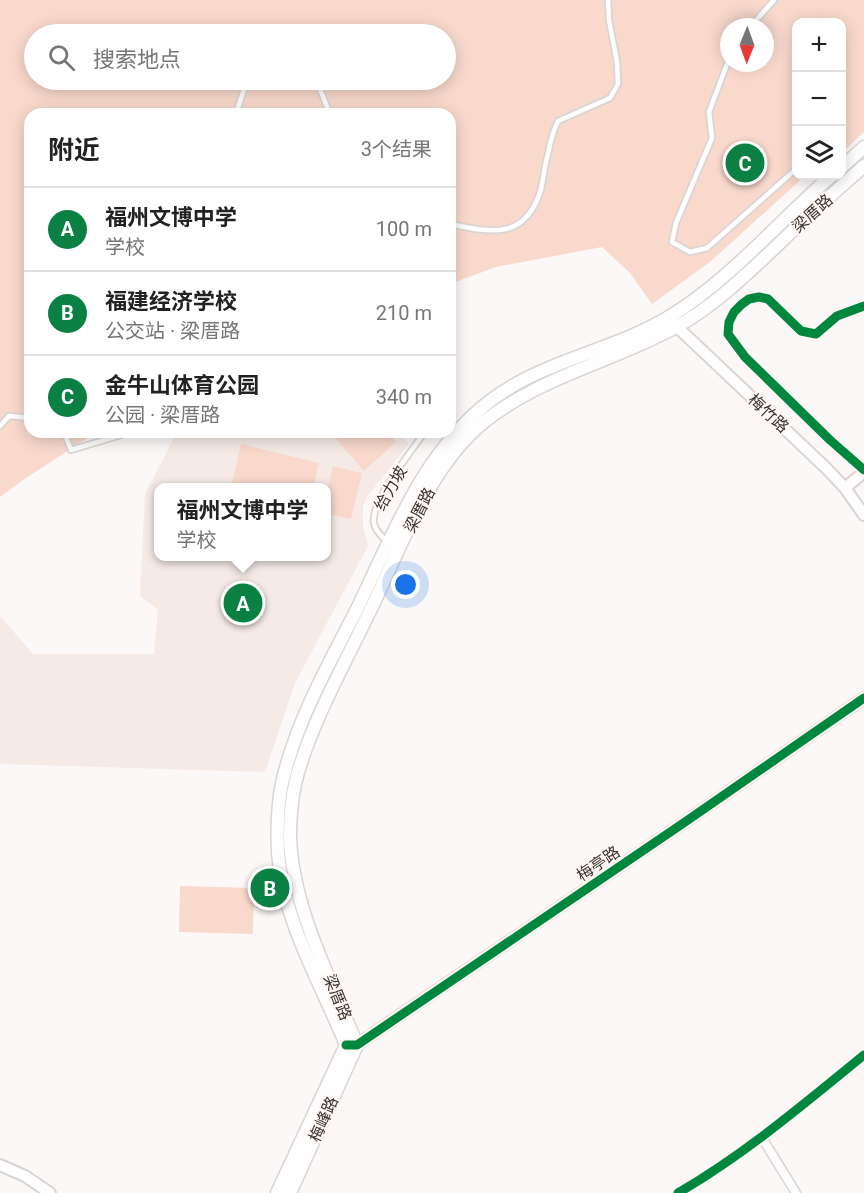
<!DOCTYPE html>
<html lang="zh">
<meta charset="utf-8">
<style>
body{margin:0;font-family:Roboto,"Noto Sans SC",sans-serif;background:#f6f6f6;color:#222}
.controls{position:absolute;right:18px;top:18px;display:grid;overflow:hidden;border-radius:12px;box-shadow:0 3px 15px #0003}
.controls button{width:54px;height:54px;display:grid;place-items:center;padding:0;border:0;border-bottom:2px solid #e0e0e0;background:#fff;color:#222;font:30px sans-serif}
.compass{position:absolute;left:720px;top:18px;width:54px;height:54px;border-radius:50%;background:#fff;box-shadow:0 3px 15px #0003;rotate:181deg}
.you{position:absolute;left:406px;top:585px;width:21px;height:21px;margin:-15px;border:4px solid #fff;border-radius:50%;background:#1a73e8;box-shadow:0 0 0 9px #1a73e833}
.badge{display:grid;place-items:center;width:39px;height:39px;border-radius:50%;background:#0b8043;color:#fff;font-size:20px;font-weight:700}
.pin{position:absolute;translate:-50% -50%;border:3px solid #fff;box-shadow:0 2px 6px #0006}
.popup{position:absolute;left:154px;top:483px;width:177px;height:78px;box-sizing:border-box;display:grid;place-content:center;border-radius:12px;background:#fff;filter:drop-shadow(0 2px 4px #0005);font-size:20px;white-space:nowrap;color:#767676}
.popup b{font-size:22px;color:#222}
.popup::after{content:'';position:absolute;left:50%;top:100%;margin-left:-12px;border:12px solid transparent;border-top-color:#fff}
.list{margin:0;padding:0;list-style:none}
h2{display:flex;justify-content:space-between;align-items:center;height:78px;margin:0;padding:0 24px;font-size:26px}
h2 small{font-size:20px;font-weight:400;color:#767676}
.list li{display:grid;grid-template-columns:39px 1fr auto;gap:18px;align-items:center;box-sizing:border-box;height:84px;padding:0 24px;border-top:2px solid #e0e0e0}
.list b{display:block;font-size:22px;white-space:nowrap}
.list p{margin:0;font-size:20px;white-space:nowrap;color:#767676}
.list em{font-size:20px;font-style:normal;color:#767676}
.icon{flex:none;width:33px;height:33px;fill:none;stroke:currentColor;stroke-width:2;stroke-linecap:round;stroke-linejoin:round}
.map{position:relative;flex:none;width:864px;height:1193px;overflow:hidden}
.search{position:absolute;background:#fff;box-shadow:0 3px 15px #0003;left:24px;top:24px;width:432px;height:66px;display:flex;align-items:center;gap:15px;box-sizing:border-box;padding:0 21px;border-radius:33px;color:#767676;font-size:22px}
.panel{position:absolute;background:#fff;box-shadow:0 3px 15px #0003;left:24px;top:108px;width:432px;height:330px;border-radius:18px}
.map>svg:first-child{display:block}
.built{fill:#f5eae6;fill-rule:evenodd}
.green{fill:#f9d9cc;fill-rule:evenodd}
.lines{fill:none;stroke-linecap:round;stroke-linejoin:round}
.service-casing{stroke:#dad5d3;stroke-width:8}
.minor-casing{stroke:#dad5d3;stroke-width:11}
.tertiary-casing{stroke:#dad5d3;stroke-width:14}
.secondary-casing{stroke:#dad5d3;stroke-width:15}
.service{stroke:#fffefe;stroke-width:4.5}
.minor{stroke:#fffefe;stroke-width:8}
.tertiary{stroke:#fffefe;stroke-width:10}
.secondary{stroke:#fffefe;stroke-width:12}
.cycleway-casing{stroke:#fff7f4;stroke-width:13}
.cycleway{stroke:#00873e;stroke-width:9}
.labels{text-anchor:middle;stroke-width:4.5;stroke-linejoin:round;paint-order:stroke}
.street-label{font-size:16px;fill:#393330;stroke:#fff7f4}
</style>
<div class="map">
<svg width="864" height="1193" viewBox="0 0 864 1193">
<rect width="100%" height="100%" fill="#fcf8f7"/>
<path class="built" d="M177 432H399L409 444 367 497 363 506V525L368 546 295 683 265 772 0 764V616L33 654H154L158 610 140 596 145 494ZM159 488H327V556H159Z"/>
<path class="green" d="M0 0H864V132L845 150 842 147V22H796V176H805L710 262 652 304 630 273 602 247 496 267 450 284V114H30V432H97L23 480 0 497ZM729 27H765V63H729ZM34 34H446V80H34Z
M330 432H388L396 442 364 471Z
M241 444 319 463 313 487H231Z
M333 466 362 473 351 519 327 514V492Z
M180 886 254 888 253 934 179 932Z"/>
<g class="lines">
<defs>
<path id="service" d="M750 27 774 0
M298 34 308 29 319 31 321 34
M729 59 709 112 712 138 676 223 672 242 690 252 707 248 796 169
M321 80 320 89 330 114
M236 114 247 80
M450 224C492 233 526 240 541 189 543 180 544 171 546 162 550 147 551 134 558 121L610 98 618 84 617 62 609 20 608 0
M0 426 9 416 30 418
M64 432 71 450 131 432
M387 542C382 536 375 531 374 523 370 502 409 455 421 437L416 432"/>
<path id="minor" d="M864 306 837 316 816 334 801 331 768 299 759 297 749 299 742 304 734 312 729 322 728 334 745 357 830 440 864 470
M762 1138 796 1193
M678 1193C745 1154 804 1104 864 1055"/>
<path id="tertiary" d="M672 322 826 468 845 488 864 515
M845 488 864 472
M350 1045H357L402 1014 685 822 864 698
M0 1165 25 1176 50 1193"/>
<path id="secondary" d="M842 167 864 147
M277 1193 346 1045C321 983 283 921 278 853 277 828 277 800 284 775 299 716 330 662 357 609 393 535 423 452 490 401 543 360 613 351 669 317 730 280 778 222 831 176
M290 1193 357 1045C331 980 292 907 290 837 290 815 292 791 299 769 316 714 345 663 370 611 400 549 430 464 485 421 542 376 614 361 676 327 716 305 750 271 783 240 809 214 837 190 864 166"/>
</defs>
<use href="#service" class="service-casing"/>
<use href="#minor" class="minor-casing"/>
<use href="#tertiary" class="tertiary-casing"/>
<use href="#secondary" class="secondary-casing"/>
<use href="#service" class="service"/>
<use href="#minor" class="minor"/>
<use href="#tertiary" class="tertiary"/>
<use href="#secondary" class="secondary"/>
<defs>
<path id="cycleway" d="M864 306 837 316 816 334 801 331 768 299 759 297 749 299 742 304 734 312 729 322 728 334 745 357 830 440 864 470
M346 1045H357L685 822 864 698
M678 1193C745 1154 804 1104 864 1055"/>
</defs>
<use href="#cycleway" class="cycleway-casing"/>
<use href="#cycleway" class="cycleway"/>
</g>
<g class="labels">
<g class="street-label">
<text transform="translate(812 213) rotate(-42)" y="6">梁厝路</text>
<text transform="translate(769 413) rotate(43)" y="6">梅竹路</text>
<text transform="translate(390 488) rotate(-60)" y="6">给力坡</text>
<text transform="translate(419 510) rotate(-63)" y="6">梁厝路</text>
<text transform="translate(598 863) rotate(-34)" y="6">梅亭路</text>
<text transform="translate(338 997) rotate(68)" y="6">梁厝路</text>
<text transform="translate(323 1119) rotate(-66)" y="6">梅峰路</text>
</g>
</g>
</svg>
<div class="controls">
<button>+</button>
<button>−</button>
<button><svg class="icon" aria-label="layers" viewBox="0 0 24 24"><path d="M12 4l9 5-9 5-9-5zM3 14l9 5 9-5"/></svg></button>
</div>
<svg class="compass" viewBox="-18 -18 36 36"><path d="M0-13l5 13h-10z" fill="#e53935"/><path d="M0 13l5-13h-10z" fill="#767676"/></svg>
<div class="you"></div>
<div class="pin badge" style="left:243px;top:603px">A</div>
<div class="popup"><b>福州文博中学</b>学校</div>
<div class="pin badge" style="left:270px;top:888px">B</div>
<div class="pin badge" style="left:745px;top:163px">C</div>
<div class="search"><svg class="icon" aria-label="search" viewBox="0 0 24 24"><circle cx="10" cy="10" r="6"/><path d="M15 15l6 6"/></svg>搜索地点</div>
<section class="panel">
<h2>附近<small>3个结果</small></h2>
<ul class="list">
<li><span class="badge">A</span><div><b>福州文博中学</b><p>学校</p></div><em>100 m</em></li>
<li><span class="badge">B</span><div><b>福建经济学校</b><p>公交站 · 梁厝路</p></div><em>210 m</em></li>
<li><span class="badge">C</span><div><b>金牛山体育公园</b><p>公园 · 梁厝路</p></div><em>340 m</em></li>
</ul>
</section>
</div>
